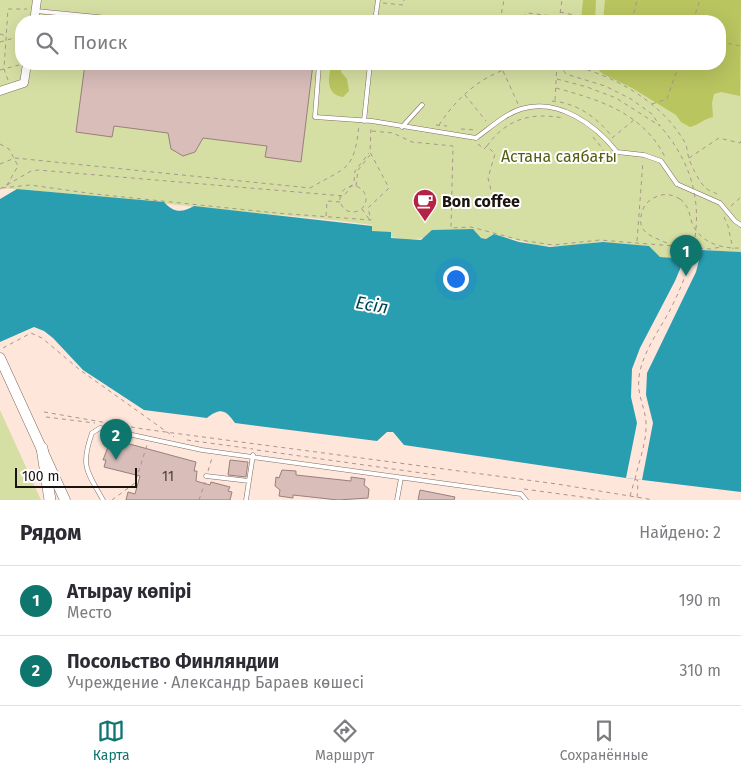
<!DOCTYPE html>
<html lang="ru">
<meta charset="utf-8">
<style>
body{margin:0;font-family:"Fira Sans",sans-serif;background:#f2f2f3;color:#2b2b33}
.scale{position:absolute;left:15px;bottom:12px;width:122px;box-sizing:border-box;padding-left:5px;border:2px solid #1c130f;border-top:0;font-size:14px;line-height:18px;white-space:nowrap;color:#1c130f;-webkit-text-stroke:4px #fff;paint-order:stroke}
.you{position:absolute;left:455px;top:278px;width:18px;height:18px;margin:-12px;border:4px solid #fff;border-radius:50%;background:#1a73e8;box-shadow:0 0 0 8px #1a73e833}
.badge{display:grid;place-items:center;width:32px;height:32px;border-radius:50%;background:#0f766e;color:#fff;font-size:16px;font-weight:700}
.pin{position:absolute;translate:-50% -41px;filter:drop-shadow(0 1px 2px #0008)}
.pin::after{content:'';position:absolute;top:26px;width:18px;height:15px;background:inherit;clip-path:polygon(0 0,100% 0,50% 100%)}
.list{margin:0;padding:0;list-style:none}
h2{display:flex;justify-content:space-between;align-items:center;height:65px;margin:0;padding:0 20px;font-size:21px}
h2 small{font-size:16px;font-weight:400;color:#7c7c81}
.list li{display:grid;grid-template-columns:32px 1fr auto;gap:15px;align-items:center;box-sizing:border-box;height:70px;padding:0 20px;border-top:1px solid #e1e1e2}
.list b{display:block;font-size:19px;white-space:nowrap}
.list p{margin:0;font-size:16px;white-space:nowrap;color:#7c7c81}
.list em{font-size:16px;font-style:normal;color:#7c7c81}
.icon{flex:none;width:28px;height:28px;fill:none;stroke:currentColor;stroke-width:2;stroke-linecap:round;stroke-linejoin:round}
.map{position:relative;flex:none;width:741px;height:500px;overflow:hidden}
.search{position:absolute;background:#fff;box-shadow:0 5px 20px #0002;left:15px;right:15px;top:15px;height:55px;display:flex;align-items:center;gap:12px;box-sizing:border-box;padding:0 18px;border-radius:20px;color:#7c7c81;font-size:19px}
.sheet{height:205px;background:#fff}
nav{display:flex;justify-content:space-around;align-items:center;box-sizing:border-box;height:70px;border-top:1px solid #e1e1e2;background:#fff;font-size:14px;color:#7c7c81}
nav a{display:grid;justify-items:center;gap:2px}
nav .on{color:#0f766e}
.map>svg:first-child{display:block}
.green{fill:#d6dfa3;fill-rule:evenodd}
.forest{fill:#b9c55f}
.water{fill:#299eb1}
.pier{fill:#ffe6da}
.building{fill:#d8bdb9;stroke:#99807c}
.lines{fill:none;stroke-linecap:round;stroke-linejoin:round}
.lane-casing{stroke:#816b61;stroke-width:5}
.street-casing{stroke:#816b61;stroke-width:9}
.secondary-casing{stroke:#816b61;stroke-width:11}
.primary-casing{stroke:#816b61;stroke-width:12}
.path{stroke:#a8968d;stroke-width:1;stroke-dasharray:4 4;stroke-linecap:butt}
.lane{stroke:#fff;stroke-width:4}
.street{stroke:#fff;stroke-width:8}
.secondary{stroke:#fff;stroke-width:10}
.primary{stroke:#fff;stroke-width:11}
.path-bridge{stroke:#a8968d;stroke-width:1;stroke-dasharray:4 4;stroke-linecap:butt}
.labels{text-anchor:middle;stroke-width:4;stroke-linejoin:round;paint-order:stroke}
.number-label{font-size:14px;fill:#4b3e3a}
.park-label{font-size:16px;fill:#575e13;stroke:#fff}
.poi-label{font-size:16px;font-weight:bold;fill:#1c130f;stroke:#fff;text-anchor:start}
.water-label{font-size:18px;font-style:italic;fill:#004751;stroke:#fff}
</style>
<div class="map">
<svg width="741" height="500" viewBox="0 0 741 500">
<rect width="100%" height="100%" fill="#ffe6da"/>
<path class="green" d="M0 0H741V252L701 250 689 260 660 257 603 242 565 247 536 245 494 234 486 239 480 238 472 229C431 232 417 249 372 231V225C323 218 273 215 224 210 149 202 75 193 0 188ZM21 21H720V64H21Z
M0 410 41 500H0Z"/>
<path class="forest" d="M583 0H596L595 21H581Z
M605 0H741L740 96 721 92 714 94 712 103 713 117C703 119 699 125 690 127L681 122 676 115 632 88 603 74 592 64H720V21H603Z
M332 64 342 65 341 72 347 79 349 91 343 97C325 95 328 76 332 64Z"/>
<path class="water" d="M17 189 164 202C174 213 182 213 194 206L372 226V231L391 232V238L421 240 432 230 473 229 481 238 486 239 494 234 519 242 550 247 603 242 649 246 660 257 688 259 701 250 741 252V492L626 478 404 445 393 432H387L377 441 235 423C225 409 220 408 207 418L144 410 83 370 53 338 44 331 34 327 0 342V199Z"/>
<path class="pier" d="M689 248H702L696 272 647 373 646 395 653 423 642 480 626 478 637 423 631 397 632 369 640 348 675 281Z"/>
<path class="building" d="M85 64H313L301 162 265 157 267 146 203 138 195 152 183 156 171 149 168 133 114 126 112 137 76 132Z
M111 439 196 462 194 471H197L196 481 210 485 211 482 230 487 228 491 232 492 230 500H126L128 492 135 494 140 476 104 467 106 460H103Z
M230 460 248 462 246 477 228 475Z
M282 470 296 471V475L351 481V477L365 479 364 485 369 489 368 498 338 500 293 495V498L279 496 280 490 275 486 276 477 279 478Z
M420 490 455 497 454 500H418Z"/>
<g class="lines">
<defs>
<path id="lane" d="M36 11 138 21
M375 21 378 0
M319 64 315 117 372 121 476 138C490 128 505 114 521 109 558 98 595 124 617 152L644 155 661 161 677 184 720 203 735 221 741 225
M364 121 370 64
M402 127 422 105
M206 476 249 481
M103 500C87 471 80 467 92 433L100 428 202 450 521 494 526 500
M246 500 253 455
M397 500 401 478"/>
<path id="street" d="M34 21 37 0
M0 91 24 83 27 64"/>
<path id="secondary" d="M0 358 65 500"/>
<path id="primary" d="M42 448 50 500"/>
</defs>
<use href="#lane" class="lane-casing"/>
<use href="#street" class="street-casing"/>
<use href="#secondary" class="secondary-casing"/>
<use href="#primary" class="primary-casing"/>
<path class="path" d="M383 3 403 5 404 0
M560 12 601 21
M500 21 504 0
M515 21 528 13 560 17
M559 21 562 0
M632 21 637 0
M693 21 700 0
M0 34 6 36
M0 42 21 36
M720 42 741 46
M494 64 497 71
M559 64 566 74 605 86 631 99 652 114 660 126
M564 64C609 72 661 101 684 141 688 147 687 153 689 159 692 167 700 184 707 189 709 191 714 192 717 194
M0 70 19 65
M503 71 518 104
M557 79 587 87 616 98 660 126
M8 80 4 69 8 9H27
M556 88C600 100 643 113 665 157
M465 95 486 121
M555 100 557 64
M552 101C576 103 595 116 610 134
M652 104 667 99 679 64
M436 125 447 126
M439 125C460 93 488 70 527 64
M461 129 477 130
M372 131 393 133 412 142 453 146 451 228 471 227 520 240 553 245 600 240 710 249 721 247
M593 137 602 148 609 163
M612 138 634 120
M0 144 9 149 18 166 7 185 0 189
M478 144 484 149 487 146 495 154 488 178 493 199
M487 146C506 119 531 112 563 118
M689 158 719 138 740 143 741 141
M0 164 15 158 310 188C348 166 354 171 359 125
M7 185 31 171 38 170 344 196 354 182 355 171 369 153
M356 186 358 170 370 155
M340 199a13 13 0 1 1 26 0a13 13 0 1 1-26 0Z
M2 188 30 185 95 194 276 213 371 220 368 208 389 188 370 152 371 128
M680 199C689 206 689 213 692 223 700 243 722 249 741 248
M731 206 741 197
M362 209 369 219
M326 216 327 201 340 202
M724 217 728 226 733 249
M637 241 643 161
M3 348 31 333 42 338 80 370 174 437
M44 412 143 429 557 484 654 500
M46 417 95 423
M187 440 253 449
M257 450 436 475
M208 471 212 458
M635 479 638 481 637 500
M524 489 604 500
M630 496 635 479
M112 500 135 483 147 445
M199 500 205 482"/>
<use href="#lane" class="lane"/>
<use href="#street" class="street"/>
<use href="#secondary" class="secondary"/>
<use href="#primary" class="primary"/>
<path class="path-bridge" d="M680 199C673 195 666 193 658 196 650 199 644 204 642 212 634 238 662 237 675 248 681 253 684 261 689 267
M635 479C639 461 647 441 646 423 645 404 635 394 640 371 645 349 660 329 670 310 703 246 711 184 660 126"/>
</g>
<defs>
<symbol id="cafe-pin" viewBox="-11 -11 22 30"><path d="M0 17L-7.5 6A9.5 9.5 0 1 1 7.5 6Z" fill="#b42245" stroke="#fff"/><path d="M-5.5-4.5H6V0H3Q3 3.5 0 3.5H-2.5Q-5.5 3.5-5.5 0ZM3-3.2v2h1.7v-2ZM-6 4.5H4V6H-6Z" fill="#fff"/></symbol>
</defs>
<g fill-rule="evenodd">
<use href="#cafe-pin" x="411" y="187" width="28" height="38"/>
</g>
<g class="labels">
<g class="number-label">
<text x="168" y="481">11</text>
</g>
<g class="park-label">
<text x="559" y="162">Астана саябағы</text>
</g>
<g class="poi-label">
<text x="442" y="207">Bon coffee</text>
</g>
<g class="water-label">
<text transform="translate(372 305) rotate(10)" y="6">Есіл</text>
</g>
</g>
</svg>
<div class="scale">100 m</div>
<div class="you"></div>
<div class="pin badge" style="left:686px;top:276px">1</div>
<div class="pin badge" style="left:116px;top:460px">2</div>
<div class="search"><svg class="icon" aria-label="search" viewBox="0 0 24 24"><circle cx="10" cy="10" r="6"/><path d="M15 15l6 6"/></svg>Поиск</div>
</div>
<section class="sheet">
<h2>Рядом<small>Найдено: 2</small></h2>
<ul class="list">
<li><span class="badge">1</span><div><b>Атырау көпірі</b><p>Место</p></div><em>190 m</em></li>
<li><span class="badge">2</span><div><b>Посольство Финляндии</b><p>Учреждение · Александр Бараев көшесі</p></div><em>310 m</em></li>
</ul>
</section>
<nav>
<a class="on"><svg class="icon" aria-label="map" viewBox="0 0 24 24"><path d="M3 6l6-2 6 2 6-2v14l-6 2-6-2-6 2zM9 4v14M15 6v14"/></svg>Карта</a>
<a><svg class="icon" aria-label="directions" viewBox="0 0 24 24"><path d="M12 3l9 9-9 9-9-9zM9 14v-3h6M13 9l2 2-2 2"/></svg>Маршрут</a>
<a><svg class="icon" aria-label="saved" viewBox="0 0 24 24"><path d="M7 4h10v16l-5-4-5 4z"/></svg>Сохранённые</a>
</nav>
